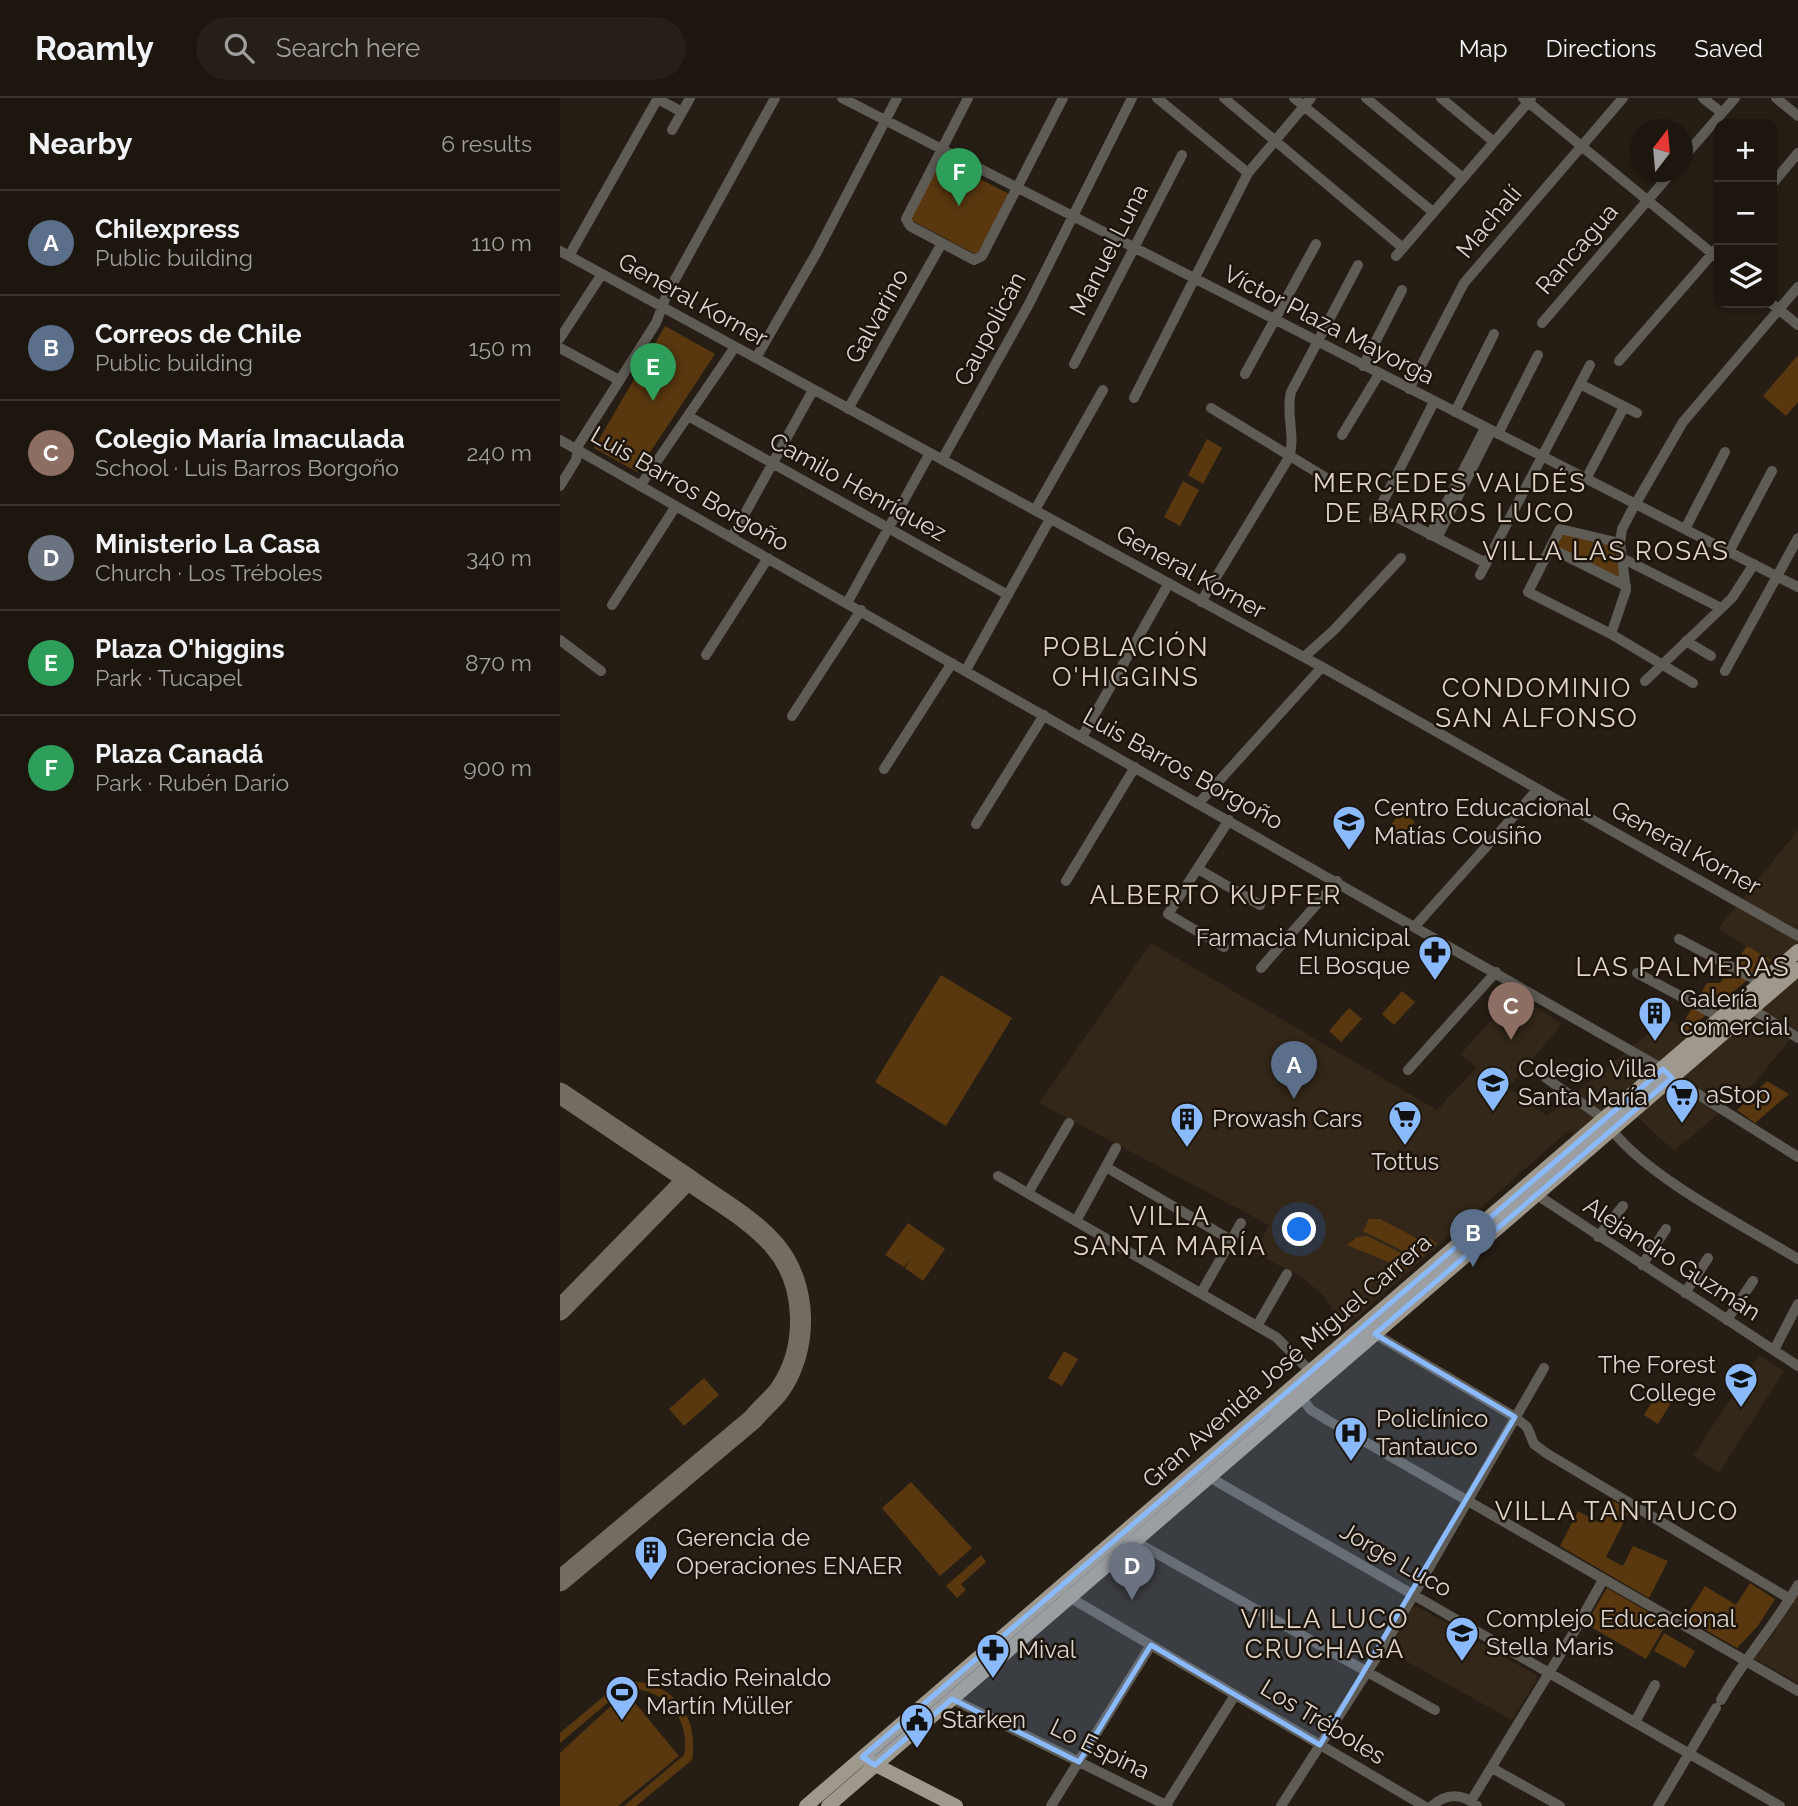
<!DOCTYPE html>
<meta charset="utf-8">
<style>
body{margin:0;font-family:Raleway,sans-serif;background:#251f18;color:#f1f3f6}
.controls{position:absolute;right:21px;top:21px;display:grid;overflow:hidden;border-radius:14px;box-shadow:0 4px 10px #0003}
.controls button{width:63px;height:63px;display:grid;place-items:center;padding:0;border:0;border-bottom:2px solid #3a352f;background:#1c160f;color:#f1f3f6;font:35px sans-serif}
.compass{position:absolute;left:1070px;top:21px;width:63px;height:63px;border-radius:50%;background:#1c160f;box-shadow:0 4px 10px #0003;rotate:16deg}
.you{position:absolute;left:740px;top:1132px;width:24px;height:24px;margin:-18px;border:5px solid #fff;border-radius:50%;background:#1a73e8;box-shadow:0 0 0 10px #1a73e833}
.badge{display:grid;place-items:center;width:46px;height:46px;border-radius:50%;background:#0f766e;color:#fff;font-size:23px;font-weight:700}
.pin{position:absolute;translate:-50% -58px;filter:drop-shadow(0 2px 4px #0008)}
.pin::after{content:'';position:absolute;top:37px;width:24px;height:21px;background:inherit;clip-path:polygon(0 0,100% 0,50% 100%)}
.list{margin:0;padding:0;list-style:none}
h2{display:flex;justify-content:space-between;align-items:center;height:91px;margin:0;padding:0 28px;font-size:30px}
h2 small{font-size:23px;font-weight:400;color:#a09f9e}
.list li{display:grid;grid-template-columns:46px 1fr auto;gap:21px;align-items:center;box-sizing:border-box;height:105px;padding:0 28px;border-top:2px solid #3a352f}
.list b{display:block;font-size:26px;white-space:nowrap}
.list p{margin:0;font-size:23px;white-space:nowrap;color:#a09f9e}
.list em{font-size:23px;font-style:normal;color:#a09f9e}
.icon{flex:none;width:38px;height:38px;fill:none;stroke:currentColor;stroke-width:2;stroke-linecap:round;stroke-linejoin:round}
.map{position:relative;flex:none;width:1238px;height:1708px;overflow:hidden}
header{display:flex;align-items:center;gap:42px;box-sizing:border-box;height:98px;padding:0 35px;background:#1c160f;border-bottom:2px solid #3a352f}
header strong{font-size:33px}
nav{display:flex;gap:38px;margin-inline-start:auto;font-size:24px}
.search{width:490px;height:63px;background:#251f18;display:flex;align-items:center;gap:18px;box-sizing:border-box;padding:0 24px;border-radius:38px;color:#a09f9e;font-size:26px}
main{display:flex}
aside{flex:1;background:#1c160f}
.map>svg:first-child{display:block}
.built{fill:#332719}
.green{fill:#5a380f}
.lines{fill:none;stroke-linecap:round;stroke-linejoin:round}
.taxiway{stroke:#726c63;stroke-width:21}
.minor{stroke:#5f5c56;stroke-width:10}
.major{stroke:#9f998d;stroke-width:14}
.marked{fill:#8abafc;fill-opacity:0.2;stroke:#8abafc;stroke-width:5;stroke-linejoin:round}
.labels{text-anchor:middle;stroke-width:5;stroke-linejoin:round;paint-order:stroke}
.street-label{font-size:24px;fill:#dbd5cf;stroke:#1d140c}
.poi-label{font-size:24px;fill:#dbd5cf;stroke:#1d140c;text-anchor:start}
.neighbourhood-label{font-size:26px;letter-spacing:2px;fill:#e0d3c7;stroke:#1d140c}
</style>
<header>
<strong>Roamly</strong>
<div class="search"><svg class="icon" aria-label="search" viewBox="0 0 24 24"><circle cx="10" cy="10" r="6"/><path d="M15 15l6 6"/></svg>Search here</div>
<nav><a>Map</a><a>Directions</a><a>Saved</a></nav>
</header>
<main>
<aside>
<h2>Nearby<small>6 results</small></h2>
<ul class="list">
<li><span class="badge" style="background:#5c6f8a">A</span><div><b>Chilexpress</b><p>Public building</p></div><em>110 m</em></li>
<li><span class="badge" style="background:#5c6f8a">B</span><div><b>Correos de Chile</b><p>Public building</p></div><em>150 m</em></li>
<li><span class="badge" style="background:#8d6e63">C</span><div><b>Colegio María Imaculada</b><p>School · Luis Barros Borgoño</p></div><em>240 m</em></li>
<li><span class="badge" style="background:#6b7280">D</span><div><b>Ministerio La Casa</b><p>Church · Los Tréboles</p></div><em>340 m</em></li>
<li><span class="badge" style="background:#2e9e5b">E</span><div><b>Plaza O'higgins</b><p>Park · Tucapel</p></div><em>870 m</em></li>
<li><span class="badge" style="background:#2e9e5b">F</span><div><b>Plaza Canadá</b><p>Park · Rubén Darío</p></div><em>900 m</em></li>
</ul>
</aside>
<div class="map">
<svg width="1238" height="1708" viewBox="0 0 1238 1708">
<rect width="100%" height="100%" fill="#261e14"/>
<path class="built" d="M1238 732V931L1195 985 1114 1053 1058 1001 1015 1037 1008 1033 785 1230 763 1197 740 1178 695 1155 709 1127 479 1005 591 845 877 1012 917 969 900 957 954 896 1002 926 948 990 987 1018 1108 920 1151 954 1238 879 1158 831Z
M1199 1257 1224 1273 1159 1375 1133 1358Z
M1238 1495V1585L1192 1559 1212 1538Z
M857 1508 976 1577 977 1582 952 1622 828 1553 851 1511Z"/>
<path class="green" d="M381 61 449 96 417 157 349 121Z
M105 228 155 256 77 374 34 350Z
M1238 257V304L1226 318 1203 298Z
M647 341 662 350 643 386 628 377Z
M623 383 639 392 620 428 604 419Z
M1002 433 1053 446 1061 483 995 450Z
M842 713 855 724 834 747 822 737Z
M1187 848 1211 862 1126 934 1123 932 1125 922 1147 885H1160Z
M381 877 452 920 386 1028 315 984Z
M842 893 855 904 834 927 822 916Z
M789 910 802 921 781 944 769 933Z
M1207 983 1229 996 1195 1025 1177 1012Z
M809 1121H820L866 1145 870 1140 877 1146 859 1161 803 1133Z
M348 1125 385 1151 363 1183 345 1170 352 1159 344 1169 325 1157Z
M807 1138 857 1163 846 1171 787 1147 797 1139Z
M504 1253 518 1261 502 1288 488 1280Z
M144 1280 159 1297 124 1328 109 1311Z
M1100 1291 1114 1300 1098 1326 1084 1317Z
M351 1384 412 1450 380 1478 322 1410Z
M1051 1402 1070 1412 1046 1459 1063 1468 1073 1448 1108 1463 1089 1500 1000 1448 1018 1413 1038 1424Z
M421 1457 426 1464 401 1486 406 1492 397 1500 386 1488Z
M1190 1485 1215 1501 1197 1529 1177 1550 1125 1520 1145 1488 1176 1507Z
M1047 1490 1107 1525 1086 1561 1026 1526Z
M1104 1535 1135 1553 1125 1570 1094 1553Z
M71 1583C115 1585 139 1620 132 1662L76 1708H64L124 1657C131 1619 103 1588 64 1591L0 1645V1635L61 1584Z
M66 1594 119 1658 58 1708H0V1655Z"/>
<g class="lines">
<path class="taxiway" d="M0 995 128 1081 0 1212
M0 1483 193 1321C201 1311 211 1303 219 1293 249 1251 248 1186 214 1147 191 1120 156 1102 128 1081"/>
<path class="minor" d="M282 0 1238 489
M408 0 346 121 350 128 414 162 422 158 503 0
M597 0 688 75
M664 0 843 150
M734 0 873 114
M806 0 903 80
M881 0 934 44
M963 0 1159 161
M1143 0 1162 15
M1216 0 1238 18
M98 1 122 14
M112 32 130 0
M1122 61 1175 0
M1212 86 1238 55
M0 153 762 569 1238 838
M9 158 98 0
M836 158 971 1
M1211 205 1238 227
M982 225 1112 74
M0 240 42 176
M0 250 59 282
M196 260 257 154 337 0
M1059 263 1159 148
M514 266 622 57
M803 268 842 192
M685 276 756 146
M1020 286 1077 315
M849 291 904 185 1063 0
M574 300 688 75 751 0
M651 310 768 381
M288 311 382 145
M895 314 934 236
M128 318 448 497
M938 336 978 257
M782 337 819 276
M0 342 1103 971 1112 980 1238 1059
M382 362 469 206 572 0
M1026 381 1064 309
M0 388 16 362 19 346 96 225 107 196 215 0
M80 388 175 249
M819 410 926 465
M475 412 543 292
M814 421 874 304
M1125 431 1165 354
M870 437 925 330
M172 439 253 292
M877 440 931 333
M1060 445 1000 431 968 494 1051 536 1133 585
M990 450 1066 488
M1169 454 1212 373
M1062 460 1161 510
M920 477 1030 267
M641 504 728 361C737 340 725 316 731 294L798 167
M287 505 370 355
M52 507 116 408
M1051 536 1066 492 1060 445 1062 431 1072 412 1123 324 1238 189
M0 542 41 573
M1126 543 1151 558
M146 557 208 460
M744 559 774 532 841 460
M406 572 490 421
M1165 573 1238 440
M1085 583 1172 500 1194 466
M232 618 301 512
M522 639 609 485
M324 671 392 565
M639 705 762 569
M416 726 484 617
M638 771 700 807
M506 783 575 669
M856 827 978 691
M1119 841 1202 885
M664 849 608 816 669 722
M701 870 777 783
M1077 875 1161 920
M1187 908 1238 940
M848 972 936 874
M986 980 1044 1021
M1052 1032C1090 1081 1183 1127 1238 1161
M546 1069 671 1142
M438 1078 716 1239 750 1273
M971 1093 1238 1268
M468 1095 509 1025
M516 1123 556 1050
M1038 1139 1063 1108
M1082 1167 1106 1131
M641 1195 681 1125
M1125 1195 1148 1160
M1167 1222 1193 1183
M697 1228 727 1176
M815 1236 955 1319 967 1329 974 1346 986 1355 1230 1501
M1214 1252 1238 1206
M741 1299 751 1312 769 1323 1238 1593
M649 1379 1220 1708
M569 1440 875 1612
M504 1496 864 1708
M1021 1521 1043 1482
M388 1599 608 1708
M1161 1602C1184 1561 1215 1527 1238 1487
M1075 1624 1095 1587
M932 1670 1000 1708
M911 1703 1017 1529
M606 1707 675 1597
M491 1708 591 1547
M721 1708 827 1543 984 1270
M872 1708C886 1695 903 1695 917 1708
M1098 1708 1156 1610"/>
<path class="major" d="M310 1664 396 1708
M246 1708 1238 853
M268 1708 1238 871"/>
</g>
<path class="marked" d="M1103 971 1112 980 815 1236 955 1319 760 1647 591 1547 519 1664 392 1601 315 1667 302 1659Z"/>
<defs>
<symbol id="school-pin" viewBox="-11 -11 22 30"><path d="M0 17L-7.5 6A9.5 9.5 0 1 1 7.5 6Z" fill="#8abafc" stroke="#1d140c"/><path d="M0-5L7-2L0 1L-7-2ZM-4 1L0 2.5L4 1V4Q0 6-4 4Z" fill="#111"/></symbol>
<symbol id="pharmacy-pin" viewBox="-11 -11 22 30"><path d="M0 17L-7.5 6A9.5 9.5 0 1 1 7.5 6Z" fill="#8abafc" stroke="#1d140c"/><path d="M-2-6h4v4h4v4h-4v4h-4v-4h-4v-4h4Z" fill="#111"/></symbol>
<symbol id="building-pin" viewBox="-11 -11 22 30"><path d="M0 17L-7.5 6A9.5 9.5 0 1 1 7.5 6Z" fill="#8abafc" stroke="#1d140c"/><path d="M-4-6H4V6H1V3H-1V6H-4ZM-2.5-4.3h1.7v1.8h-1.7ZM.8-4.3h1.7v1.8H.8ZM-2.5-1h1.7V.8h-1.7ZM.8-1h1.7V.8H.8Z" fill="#111"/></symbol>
<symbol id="supermarket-pin" viewBox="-11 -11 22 30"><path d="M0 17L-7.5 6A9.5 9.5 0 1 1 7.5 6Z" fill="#8abafc" stroke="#1d140c"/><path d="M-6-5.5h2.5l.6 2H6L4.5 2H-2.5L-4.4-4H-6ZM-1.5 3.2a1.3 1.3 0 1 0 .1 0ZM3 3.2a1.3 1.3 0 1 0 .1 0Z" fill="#111"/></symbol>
<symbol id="hospital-pin" viewBox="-11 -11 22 30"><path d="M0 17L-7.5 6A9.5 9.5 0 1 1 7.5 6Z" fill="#8abafc" stroke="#1d140c"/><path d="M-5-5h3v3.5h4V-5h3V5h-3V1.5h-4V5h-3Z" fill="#111"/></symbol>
<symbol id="stadium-pin" viewBox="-11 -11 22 30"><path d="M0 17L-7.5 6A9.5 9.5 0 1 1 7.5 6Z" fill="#8abafc" stroke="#1d140c"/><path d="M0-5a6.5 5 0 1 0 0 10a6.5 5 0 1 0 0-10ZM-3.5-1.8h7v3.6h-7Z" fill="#111"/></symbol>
<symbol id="civic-pin" viewBox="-11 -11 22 30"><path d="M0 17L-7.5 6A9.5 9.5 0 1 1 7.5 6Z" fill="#8abafc" stroke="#1d140c"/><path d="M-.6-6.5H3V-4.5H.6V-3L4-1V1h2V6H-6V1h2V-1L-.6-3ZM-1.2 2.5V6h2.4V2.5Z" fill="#111"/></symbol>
</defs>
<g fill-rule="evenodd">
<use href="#school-pin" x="770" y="705" width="38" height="52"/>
<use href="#pharmacy-pin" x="856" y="835" width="38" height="52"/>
<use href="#building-pin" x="1076" y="896" width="38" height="52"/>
<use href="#school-pin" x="914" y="966" width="38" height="52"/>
<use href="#supermarket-pin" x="1103" y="978" width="38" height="52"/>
<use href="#supermarket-pin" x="826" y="1000" width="38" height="52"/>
<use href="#building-pin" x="608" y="1002" width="38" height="52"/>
<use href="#school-pin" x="1162" y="1262" width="38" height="52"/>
<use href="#hospital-pin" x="772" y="1316" width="38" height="52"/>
<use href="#building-pin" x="72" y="1435" width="38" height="52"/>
<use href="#school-pin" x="883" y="1516" width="38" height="52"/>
<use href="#pharmacy-pin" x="414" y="1533" width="38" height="52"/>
<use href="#stadium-pin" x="43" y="1575" width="38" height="52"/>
<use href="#civic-pin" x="338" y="1603" width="38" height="52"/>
</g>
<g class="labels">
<g class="street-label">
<text transform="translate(929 124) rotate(-50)" y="8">Machalí</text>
<text transform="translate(1017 151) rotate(-49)" y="8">Rancagua</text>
<text transform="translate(549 152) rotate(-63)" y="8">Manuel Luna</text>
<text transform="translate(133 202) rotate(29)" y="8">General Korner</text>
<text transform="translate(317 218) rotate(-61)" y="8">Galvarino</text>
<text transform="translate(769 227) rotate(27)" y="8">Víctor Plaza Mayorga</text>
<text transform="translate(430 231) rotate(-62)" y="8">Caupolicán</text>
<text transform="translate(298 389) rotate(29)" y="8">Camilo Henríquez</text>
<text transform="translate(130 391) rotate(30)" y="8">Luis Barros Borgoño</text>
<text transform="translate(631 474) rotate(29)" y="8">General Korner</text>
<text transform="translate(623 671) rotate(29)" y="8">Luis Barros Borgoño</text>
<text transform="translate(1126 750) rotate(29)" y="8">General Korner</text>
<text transform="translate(1112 1161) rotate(33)" y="8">Alejandro Guzmán</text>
<text transform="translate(727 1263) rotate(-41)" y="8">Gran Avenida José Miguel Carrera</text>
<text transform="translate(836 1462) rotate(30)" y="8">Jorge Luco</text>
<text transform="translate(763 1624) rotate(31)" y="8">Los Tréboles</text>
<text transform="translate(540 1651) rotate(26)" y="8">Lo Espina</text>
</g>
<g class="poi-label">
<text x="814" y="718">Centro Educacional<tspan x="814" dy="28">Matías Cousiño</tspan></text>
<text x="850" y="848" text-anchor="end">Farmacia Municipal<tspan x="850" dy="28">El Bosque</tspan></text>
<text x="1120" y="909">Galería<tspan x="1120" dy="28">comercial</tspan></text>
<text x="958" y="979">Colegio Villa<tspan x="958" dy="28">Santa María</tspan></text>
<text x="1146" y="1005">aStop</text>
<text x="652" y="1029">Prowash Cars</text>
<text x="845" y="1072" text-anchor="middle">Tottus</text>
<text x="1156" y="1275" text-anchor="end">The Forest<tspan x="1156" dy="28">College</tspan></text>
<text x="816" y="1329">Policlínico<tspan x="816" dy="28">Tantauco</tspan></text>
<text x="116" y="1448">Gerencia de<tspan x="116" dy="28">Operaciones ENAER</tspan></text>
<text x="926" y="1529">Complejo Educacional<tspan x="926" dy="28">Stella Maris</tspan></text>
<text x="458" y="1560">Mival</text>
<text x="86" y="1588">Estadio Reinaldo<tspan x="86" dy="28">Martín Müller</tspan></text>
<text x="382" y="1630">Starken</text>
</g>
<g class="neighbourhood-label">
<text x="890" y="394">MERCEDES VALDÉS<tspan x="890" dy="30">DE BARROS LUCO</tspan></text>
<text x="1046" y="462">VILLA LAS ROSAS</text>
<text x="566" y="558">POBLACIÓN<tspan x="566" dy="30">O'HIGGINS</tspan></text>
<text x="977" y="599">CONDOMINIO<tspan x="977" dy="30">SAN ALFONSO</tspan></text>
<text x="656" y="806">ALBERTO KUPFER</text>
<text x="1123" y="878">LAS PALMERAS</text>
<text x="610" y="1127">VILLA<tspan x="610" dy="30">SANTA MARÍA</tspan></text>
<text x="1057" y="1422">VILLA TANTAUCO</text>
<text x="765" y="1530">VILLA LUCO<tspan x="765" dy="30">CRUCHAGA</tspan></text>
</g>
</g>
</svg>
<div class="controls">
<button>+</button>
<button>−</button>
<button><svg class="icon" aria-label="layers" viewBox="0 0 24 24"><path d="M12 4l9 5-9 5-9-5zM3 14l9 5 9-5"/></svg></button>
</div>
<svg class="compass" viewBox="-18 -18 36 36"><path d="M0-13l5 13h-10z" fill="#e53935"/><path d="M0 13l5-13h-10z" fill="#a09f9e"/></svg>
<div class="you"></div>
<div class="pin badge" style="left:734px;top:1001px;background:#5c6f8a">A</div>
<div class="pin badge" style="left:913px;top:1169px;background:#5c6f8a">B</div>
<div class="pin badge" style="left:951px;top:942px;background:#8d6e63">C</div>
<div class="pin badge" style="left:572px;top:1502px;background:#6b7280">D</div>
<div class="pin badge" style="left:93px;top:303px;background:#2e9e5b">E</div>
<div class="pin badge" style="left:399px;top:108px;background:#2e9e5b">F</div>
</div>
</main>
